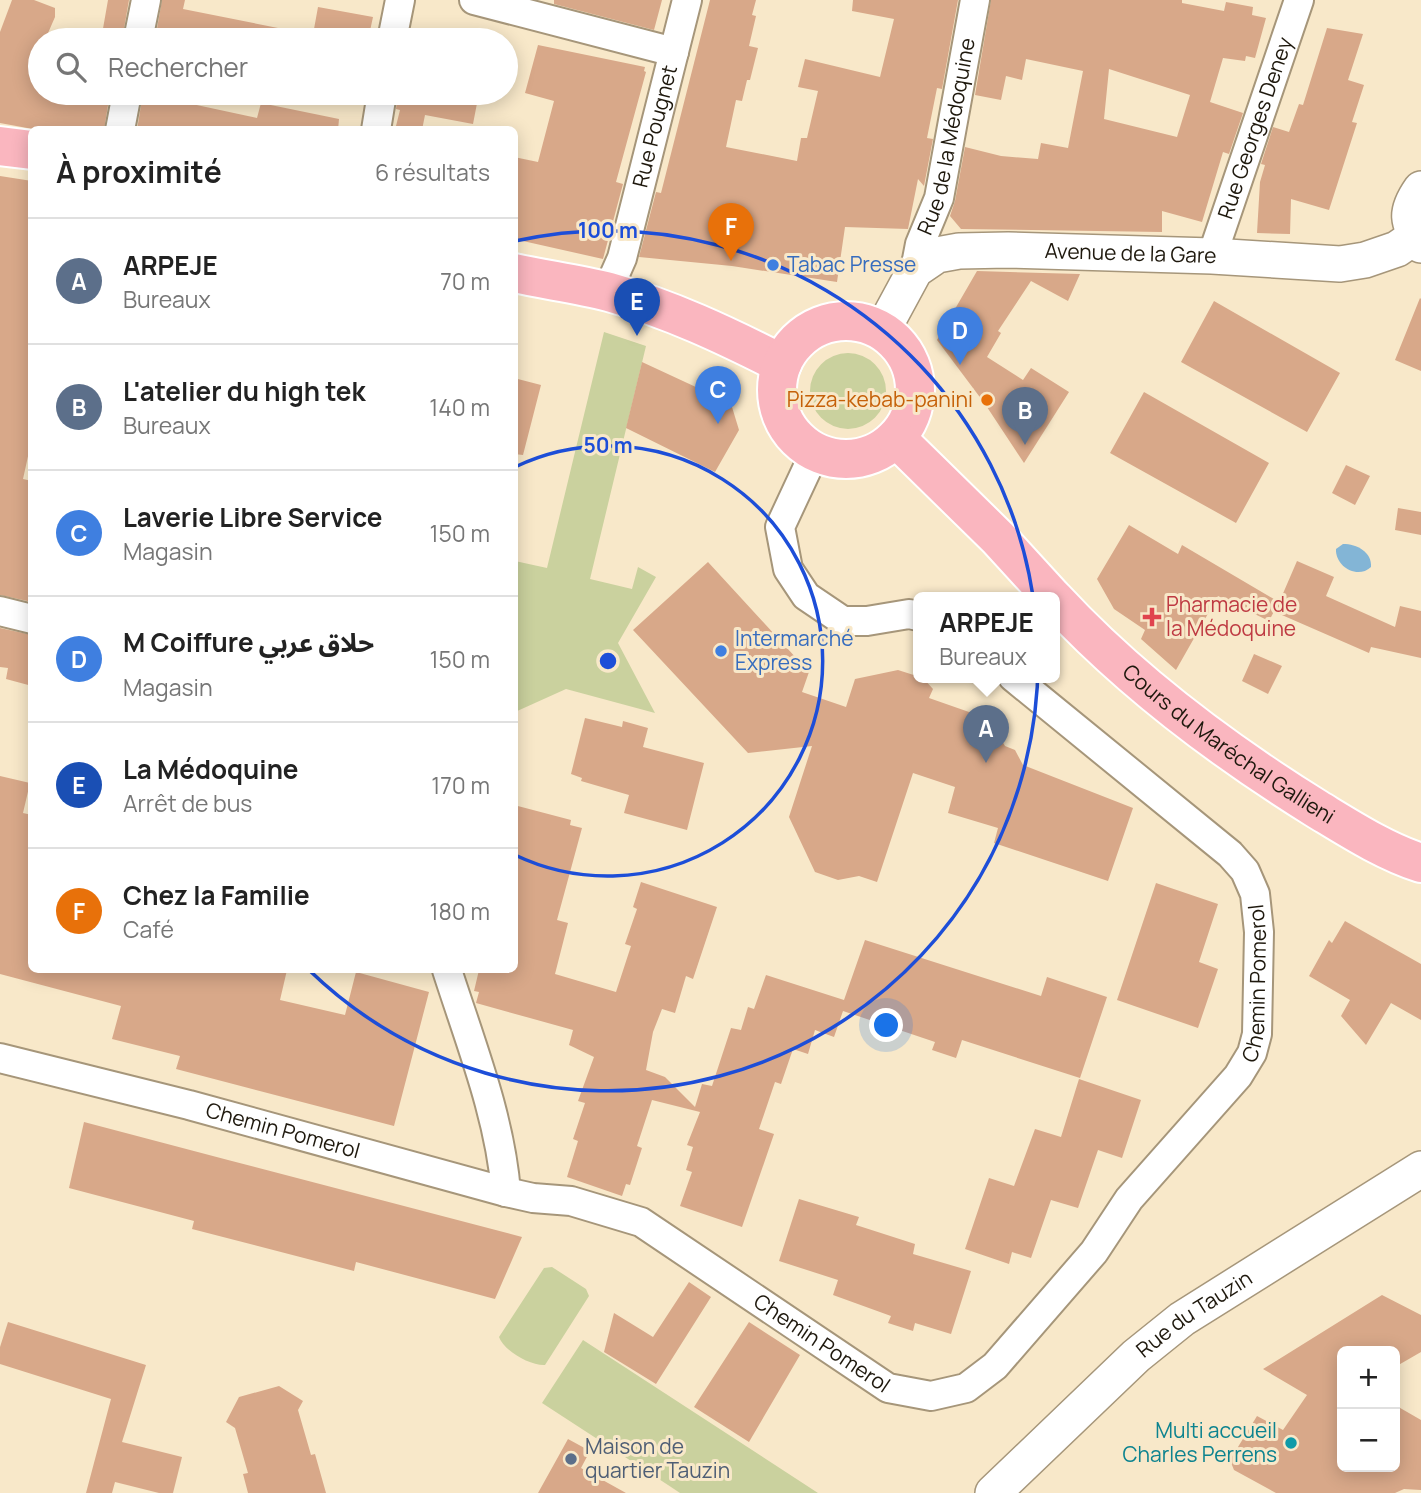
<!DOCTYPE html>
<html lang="fr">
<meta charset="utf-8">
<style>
body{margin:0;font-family:Manrope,"Noto Sans Arabic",sans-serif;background:#f6f6f6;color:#222}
.controls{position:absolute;right:21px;bottom:21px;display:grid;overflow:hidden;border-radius:10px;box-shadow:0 4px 18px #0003}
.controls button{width:63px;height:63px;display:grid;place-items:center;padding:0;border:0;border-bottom:2px solid #e0e0e0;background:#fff;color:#222;font:35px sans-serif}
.you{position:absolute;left:887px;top:1026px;width:24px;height:24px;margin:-18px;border:5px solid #fff;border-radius:50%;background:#1a73e8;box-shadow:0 0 0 10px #1a73e833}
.badge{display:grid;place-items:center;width:46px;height:46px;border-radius:50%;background:#b12258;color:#fff;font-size:23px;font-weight:700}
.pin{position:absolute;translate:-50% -58px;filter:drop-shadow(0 2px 4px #0008)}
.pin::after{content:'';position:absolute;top:37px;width:24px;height:21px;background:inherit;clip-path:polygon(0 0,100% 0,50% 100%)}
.popup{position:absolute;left:913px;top:592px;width:147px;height:91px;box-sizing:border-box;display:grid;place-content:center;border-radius:10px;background:#fff;filter:drop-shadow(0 2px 5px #0005);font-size:23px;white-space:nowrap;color:#767676}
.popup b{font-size:26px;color:#222}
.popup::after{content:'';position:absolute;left:50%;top:100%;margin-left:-14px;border:14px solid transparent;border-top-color:#fff}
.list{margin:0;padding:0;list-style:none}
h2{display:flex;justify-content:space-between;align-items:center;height:91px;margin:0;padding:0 28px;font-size:30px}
h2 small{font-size:23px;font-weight:400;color:#767676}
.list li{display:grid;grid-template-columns:46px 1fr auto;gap:21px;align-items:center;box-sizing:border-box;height:126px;padding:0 28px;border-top:2px solid #e0e0e0}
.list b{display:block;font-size:26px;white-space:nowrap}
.list p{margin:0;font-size:23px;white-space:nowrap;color:#767676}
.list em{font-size:23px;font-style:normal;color:#767676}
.icon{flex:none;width:38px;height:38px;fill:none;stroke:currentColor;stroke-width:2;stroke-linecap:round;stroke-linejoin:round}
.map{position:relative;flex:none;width:1421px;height:1493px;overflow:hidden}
.search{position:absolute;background:#fff;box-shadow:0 4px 18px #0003;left:28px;top:28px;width:490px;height:77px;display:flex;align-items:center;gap:18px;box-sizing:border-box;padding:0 24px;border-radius:38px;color:#767676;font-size:26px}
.panel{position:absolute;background:#fff;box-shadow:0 4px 18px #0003;left:28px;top:126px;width:490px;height:847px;border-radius:10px}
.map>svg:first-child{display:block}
.green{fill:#cad19e}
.water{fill:#83b5d6}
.building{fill:#d8a889;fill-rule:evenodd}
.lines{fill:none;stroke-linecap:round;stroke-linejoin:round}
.minor-casing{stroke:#a6967a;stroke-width:32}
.tertiary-casing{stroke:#a6967a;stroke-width:38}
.primary-casing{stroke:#fff;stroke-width:42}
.minor{stroke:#fff;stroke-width:28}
.tertiary{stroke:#fff;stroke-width:35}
.primary{stroke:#fab6bf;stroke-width:38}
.ring{fill:none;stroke:#1d4ed8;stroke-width:3.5}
.shop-dot{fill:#3f7fe0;stroke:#f8e8c9;stroke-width:2.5}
.food-dot{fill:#e8710a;stroke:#f8e8c9;stroke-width:2.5}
.health-dot{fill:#e0444e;stroke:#f8e8c9;stroke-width:2.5}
.culture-dot{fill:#0f9aa8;stroke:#f8e8c9;stroke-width:2.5}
.service-dot{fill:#5c6f8a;stroke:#f8e8c9;stroke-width:2.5}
.labels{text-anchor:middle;stroke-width:6;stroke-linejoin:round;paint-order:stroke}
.street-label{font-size:21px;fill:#1e180d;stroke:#f8e8c9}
.shop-label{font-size:21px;fill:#366cbe;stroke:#f8e8c9;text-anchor:start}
.food-label{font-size:21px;fill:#c56008;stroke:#f8e8c9;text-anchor:end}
.health-label{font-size:21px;fill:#be3a42;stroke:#f8e8c9;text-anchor:start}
.culture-label{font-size:21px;fill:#0d838f;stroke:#f8e8c9;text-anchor:end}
.service-label{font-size:21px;fill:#4e5e75;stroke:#f8e8c9;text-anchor:start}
.centre{fill:#1d4ed8;stroke:#f8e8c9;stroke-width:3.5}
.ring-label{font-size:21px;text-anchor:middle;font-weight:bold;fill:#1d4ed8;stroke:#f8e8c9;stroke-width:6;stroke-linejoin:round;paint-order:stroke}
</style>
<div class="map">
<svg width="1421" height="1493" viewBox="0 0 1421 1493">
<rect width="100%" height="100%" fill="#f8e8c9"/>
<path class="green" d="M604 332 646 346 590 579 632 589 638 567 656 577 618 643 655 713 566 689 515 712V561L547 568Z
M810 391a38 38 0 1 1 76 0a38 38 0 1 1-76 0Z
M552 1267 586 1289 589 1296 545 1365C531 1366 504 1351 499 1337L544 1268Z
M583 1340 818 1493H680L668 1485 542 1403Z"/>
<path class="water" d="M1343 544C1357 544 1372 552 1371 567 1357 580 1335 566 1336 549Z"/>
<path class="building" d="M12 0H34L55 8V17L45 40H40V93H110L104 130H38L0 123V32Z
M108 0H129L122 40H101Z
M162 0H185L183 9 283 29 282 40H155Z
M554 0H662L654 30 554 4Z
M710 0H756L752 15 756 16 749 46 758 48 750 80H747L742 101 736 100 726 147 797 161 801 138H807L818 91 798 87 805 59 880 77 894 19 852 11 853 0H958L942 89 937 88 927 138 933 139 924 186 918 179 908 229 845 227 837 282 732 266 639 257 656 192 661 193Z
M991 0H1182V3L1224 11 1226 2 1253 7 1252 15 1266 18 1255 58 1246 56 1245 61 1223 58 1210 102 1243 113 1229 154 1223 152 1202 222 1162 211V232L961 229 950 216 955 201 965 147 1001 156 1038 159 1041 143 1068 148 1083 71 1026 59 1022 80 1006 76 1001 100 975 95ZM1109 69 1190 95 1177 137 1104 119Z
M318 7 373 17 368 40H312Z
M1327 28 1363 34 1348 80 1364 85 1352 122 1357 123 1329 210 1291 199 1290 234 1257 233 1260 182 1265 165 1261 164 1273 127 1289 132 1299 104 1303 105Z
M538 45 645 67 644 71 646 72 616 182 623 184 603 259 514 239V157L538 162 554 101 525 93Z
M143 93H179L194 96 192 104 257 118 261 103 339 119 338 130H137Z
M398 93H479L473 124 425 115 422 130H395L400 110 396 109Z
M0 176 32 181V438L23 479 32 481V602L0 595Z
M977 271 1080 274 1068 301 1031 281 998 331 1001 333 987 357 1023 380 1031 368 1069 392 1024 463 985 404 937 340Z
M1420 298 1421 299V371L1395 360Z
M1214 301 1340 373 1307 432 1181 362Z
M642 362 726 401 732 407 739 430 715 472 626 428Z
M514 378 541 385 523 455 514 454Z
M1144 392 1269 463 1236 523 1110 453Z
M1346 465 1370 476 1355 505 1332 493Z
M1398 508 1421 512V535L1395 530Z
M1129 525 1178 554 1182 545 1279 602 1269 621 1218 596 1176 670 1141 639 1145 630 1114 609 1097 579Z
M1297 561 1334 577 1326 596 1395 627 1400 606 1421 611V658L1371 647 1369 653 1275 612Z
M708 562 809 672 802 692 846 707 855 679 898 670 923 678 933 689 929 698 989 719 1005 746 1015 750 1023 765 1133 808 1108 881 994 843 998 828 948 813 955 787 913 773 877 882 859 876 838 880 815 872 789 817 812 746 748 753 633 630Z
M0 628 32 635V686L6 679 8 668 0 667Z
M1254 654 1282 666 1268 694 1242 681Z
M585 718 622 727 623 721 648 728 643 747 704 763 687 830 624 813 629 795 581 781 582 778 571 774Z
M0 776 30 783 23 813 32 815V970H287L280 1000 345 1015 356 972 429 992 394 1126 176 1069 180 1056 112 1039 121 1006 0 974Z
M514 805 571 820 570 825 582 828 557 920 568 923 555 974 616 992 631 946 625 944 637 909 633 907 641 882 717 907 693 979 686 976 675 1013 662 1009 653 1032 646 1070 665 1077 695 1107 702 1084 712 1086 731 1028 741 1030 748 1007 754 1009 766 975 844 1000 865 940 1041 996 1047 977 1107 997 1080 1078 962 1040 956 1058 932 1050 935 1042 843 1011 834 1037 815 1030 808 1054 793 1049 781 1084 775 1082 759 1129 774 1134 742 1227 680 1206 692 1172 686 1170 693 1147 687 1145 700 1112 652 1100 637 1146 642 1148 630 1185 626 1184 622 1196 567 1177 578 1141 573 1139 585 1103 578 1101 594 1057 569 1045 573 1030 476 1003 479 992 474 991 479 970H514Z
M1156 883 1218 904 1199 962 1218 969 1198 1028 1117 1000Z
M1345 921 1421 964V1020L1391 1003 1366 1045 1341 1016 1350 1000 1309 976 1329 940 1332 943Z
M1079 1079 1141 1100 1122 1158 1098 1150 1078 1208 1051 1200 1031 1258 1012 1252 1009 1264 965 1249 989 1178 1014 1186 1035 1129 1061 1137Z
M84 1122 228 1160 522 1237 495 1299 356 1262 354 1271 192 1229 194 1221 69 1188Z
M799 1199 859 1217 856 1225 915 1244 913 1254 971 1271 951 1334 915 1323 913 1331 888 1323 891 1316 833 1295 838 1280 779 1261Z
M689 1282 711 1297 656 1384 604 1352 614 1313 653 1337Z
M1382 1295 1421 1315V1352L1395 1367V1351H1342V1467H1395V1405L1421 1420V1490L1404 1489 1395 1493H1276L1234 1470 1230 1460 1257 1416 1283 1430 1307 1395 1263 1369Z
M8 1322 146 1365 122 1442 182 1457 173 1493H159L115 1482 112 1493H86L111 1399 0 1364V1347Z
M749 1322 800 1355 749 1442 694 1407Z
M279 1386 303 1401 298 1410 311 1455 315 1454 326 1493H248L243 1474 248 1473 235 1428 226 1422 239 1397Z
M568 1439 590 1451 581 1468 626 1493H538Z"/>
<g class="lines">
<defs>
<g id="minor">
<path d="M474 0 674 52"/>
<path d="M138 40 146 0"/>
<path d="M392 40 400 0"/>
<path d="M120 130 127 93"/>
<path d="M376 130 382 93"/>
<path id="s1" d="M1212 256 1299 0"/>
<path id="s2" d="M915 270 920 244 939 198 975 0"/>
<path id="s3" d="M607 292 622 258 687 0"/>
<path d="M815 452 780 527 788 569 806 596 843 621H867L909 614 918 616"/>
<path d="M0 611 32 619"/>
<path d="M447 970C470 1042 500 1116 506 1192"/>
<path id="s4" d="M0 1058 189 1105 506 1192 533 1198 571 1201 641 1222 888 1388 931 1396 966 1388 995 1366 1094 1252 1129 1199 1238 1076 1252 1053 1257 1034 1259 932 1255 894 1245 871 1230 854 1013 677"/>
</g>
<g id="tertiary">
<path d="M1421 189C1404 213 1408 221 1421 245"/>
<path id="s5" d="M882 331 915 270 937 255 959 251 1008 250 1212 256 1340 264 1365 260 1397 249 1416 236"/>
<path id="s6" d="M993 1493 1136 1356 1182 1319 1421 1169"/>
</g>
<g id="primary">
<path d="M0 146 32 150"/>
<path d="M514 273C546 280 578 284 609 292 670 309 725 335 782 364"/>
<circle cx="846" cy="390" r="69"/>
<path d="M896 438 998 538 1052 597"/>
<path id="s7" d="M1054 599C1130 681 1222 750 1317 809 1350 829 1384 851 1421 863"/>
</g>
</defs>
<use href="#minor" class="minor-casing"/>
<use href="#tertiary" class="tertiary-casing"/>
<use href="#primary" class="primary-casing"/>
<use href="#minor" class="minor"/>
<use href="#tertiary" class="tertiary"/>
<use href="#primary" class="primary"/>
</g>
<g class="ring">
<path d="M515 467A215 215 0 1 1 515 855"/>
<path d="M515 241A430 430 0 1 1 309 970"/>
</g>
<g class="shop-dot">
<circle cx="773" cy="265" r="7"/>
<circle cx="721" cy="651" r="7"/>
</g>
<circle class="food-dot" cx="987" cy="400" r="7"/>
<path class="health-dot" d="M1148.5 606.5h7v7h7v7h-7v7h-7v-7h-7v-7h7z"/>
<circle class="culture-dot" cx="1291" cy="1443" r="7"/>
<circle class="service-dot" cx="571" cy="1459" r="7"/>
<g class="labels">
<g class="street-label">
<text dy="7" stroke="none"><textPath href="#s3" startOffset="173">Rue Pougnet</textPath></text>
<text dy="7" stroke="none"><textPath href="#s1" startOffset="135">Rue Georges Deney</textPath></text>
<text dy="7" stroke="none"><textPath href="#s2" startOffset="138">Rue de la Médoquine</textPath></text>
<text dy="7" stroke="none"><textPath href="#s5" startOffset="290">Avenue de la Gare</textPath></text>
<text dy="7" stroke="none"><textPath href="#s7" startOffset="228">Cours du Maréchal Gallieni</textPath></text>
<text dy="7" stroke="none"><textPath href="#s4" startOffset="1552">Chemin Pomerol</textPath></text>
<text dy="7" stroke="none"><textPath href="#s4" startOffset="292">Chemin Pomerol</textPath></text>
<text dy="7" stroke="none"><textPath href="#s6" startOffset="270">Rue du Tauzin</textPath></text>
<text dy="7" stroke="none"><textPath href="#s4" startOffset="880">Chemin Pomerol</textPath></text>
</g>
<g class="shop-label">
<text x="787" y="272">Tabac Presse</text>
<text x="735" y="646">Intermarché<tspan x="735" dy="24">Express</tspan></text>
</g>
<g class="food-label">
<text x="973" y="407">Pizza-kebab-panini</text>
</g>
<g class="health-label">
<text x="1166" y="612">Pharmacie de<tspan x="1166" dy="24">la Médoquine</tspan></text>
</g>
<g class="culture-label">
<text x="1277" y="1438">Multi accueil<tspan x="1277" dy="24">Charles Perrens</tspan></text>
</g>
<g class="service-label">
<text x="585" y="1454">Maison de<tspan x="585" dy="24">quartier Tauzin</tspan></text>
</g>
</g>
<circle cx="608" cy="661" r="10" class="centre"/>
<g class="ring-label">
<text x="608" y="238">100 m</text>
<text x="608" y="453">50 m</text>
</g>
</svg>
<div class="controls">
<button>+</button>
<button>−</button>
</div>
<div class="you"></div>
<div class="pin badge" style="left:986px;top:763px;background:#5c6f8a">A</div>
<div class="popup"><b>ARPEJE</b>Bureaux</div>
<div class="pin badge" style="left:1025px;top:445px;background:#5c6f8a">B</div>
<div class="pin badge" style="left:718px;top:424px;background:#3f7fe0">C</div>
<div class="pin badge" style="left:960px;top:365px;background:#3f7fe0">D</div>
<div class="pin badge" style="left:637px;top:336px;background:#1a4fb4">E</div>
<div class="pin badge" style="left:731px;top:261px;background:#e8710a">F</div>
<div class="search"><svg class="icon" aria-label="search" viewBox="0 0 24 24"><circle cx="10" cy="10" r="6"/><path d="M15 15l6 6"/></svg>Rechercher</div>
<section class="panel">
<h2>À proximité<small>6 résultats</small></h2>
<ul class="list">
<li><span class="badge" style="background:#5c6f8a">A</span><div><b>ARPEJE</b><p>Bureaux</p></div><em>70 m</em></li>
<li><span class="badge" style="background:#5c6f8a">B</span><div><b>L'atelier du high tek</b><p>Bureaux</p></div><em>140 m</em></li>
<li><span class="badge" style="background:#3f7fe0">C</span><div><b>Laverie Libre Service</b><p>Magasin</p></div><em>150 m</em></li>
<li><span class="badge" style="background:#3f7fe0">D</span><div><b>M Coiffure حلاق عربي</b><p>Magasin</p></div><em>150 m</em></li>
<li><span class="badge" style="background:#1a4fb4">E</span><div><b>La Médoquine</b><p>Arrêt de bus</p></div><em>170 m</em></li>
<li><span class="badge" style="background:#e8710a">F</span><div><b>Chez la Familie</b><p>Café</p></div><em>180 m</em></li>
</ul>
</section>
</div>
